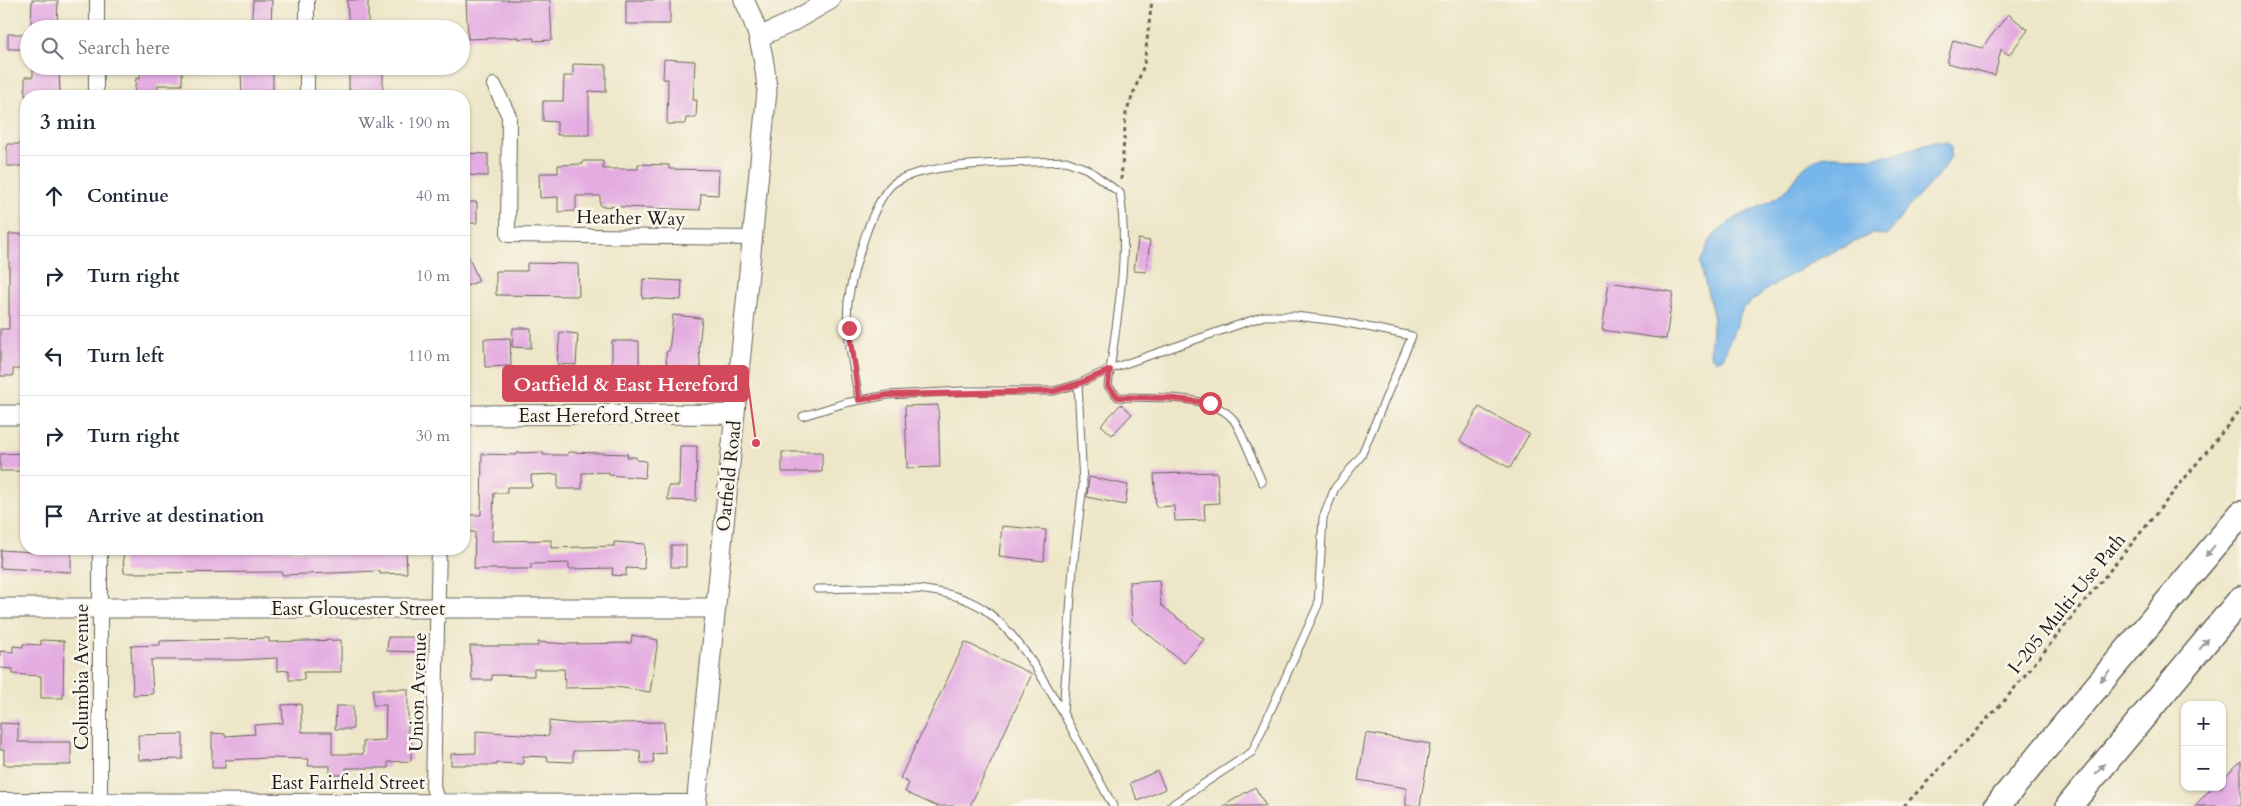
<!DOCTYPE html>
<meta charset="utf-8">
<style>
body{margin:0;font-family:Cardo,serif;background:#f2f2f3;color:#1f2937}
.controls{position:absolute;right:15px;bottom:15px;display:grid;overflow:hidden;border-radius:10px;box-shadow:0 1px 4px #0004}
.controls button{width:45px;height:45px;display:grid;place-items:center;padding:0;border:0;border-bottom:1px solid #e0e1e3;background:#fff;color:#1f2937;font:25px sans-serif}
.stop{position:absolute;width:15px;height:15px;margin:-11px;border:4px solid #d1495b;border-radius:50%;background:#fff}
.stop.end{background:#d1495b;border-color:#fff;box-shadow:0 1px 5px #0008}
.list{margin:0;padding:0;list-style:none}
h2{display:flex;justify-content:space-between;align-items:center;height:65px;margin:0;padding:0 20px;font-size:21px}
h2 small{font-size:16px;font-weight:400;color:#747a83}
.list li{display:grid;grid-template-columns:32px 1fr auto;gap:15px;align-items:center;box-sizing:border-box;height:80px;padding:0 20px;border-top:1px solid #e0e1e3}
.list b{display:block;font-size:19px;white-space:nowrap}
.list em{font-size:16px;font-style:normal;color:#747a83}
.icon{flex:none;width:28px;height:28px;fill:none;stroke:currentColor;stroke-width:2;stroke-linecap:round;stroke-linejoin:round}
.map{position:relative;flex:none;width:2241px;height:806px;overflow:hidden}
.search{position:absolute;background:#fff;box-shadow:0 1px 4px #0004;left:20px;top:20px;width:450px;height:55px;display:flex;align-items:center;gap:12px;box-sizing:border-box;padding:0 18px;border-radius:28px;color:#747a83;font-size:19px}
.panel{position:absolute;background:#fff;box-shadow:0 1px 4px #0004;left:20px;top:90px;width:450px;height:465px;border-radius:20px}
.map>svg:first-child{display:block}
.water{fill:#76b6ea;stroke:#496983}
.building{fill:#e4ade1}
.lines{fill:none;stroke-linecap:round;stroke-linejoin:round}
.lane-casing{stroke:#656358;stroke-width:9}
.street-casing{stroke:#656358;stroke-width:16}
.secondary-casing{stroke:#656358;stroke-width:21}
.highway-casing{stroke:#656358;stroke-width:28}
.path{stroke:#656358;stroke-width:3;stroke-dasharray:4 4;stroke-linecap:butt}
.lane{stroke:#fff;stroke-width:7}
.street{stroke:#fff;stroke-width:14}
.secondary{stroke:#fff;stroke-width:19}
.highway{stroke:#fff;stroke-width:25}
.oneway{fill:#999}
.route{stroke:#d1495b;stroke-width:6}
.labels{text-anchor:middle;stroke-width:5;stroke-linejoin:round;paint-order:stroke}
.street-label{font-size:19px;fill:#1c1c1c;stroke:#fbf7ec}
.leader{fill:none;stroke:#d1495b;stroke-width:2}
.callout-dot{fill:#d1495b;stroke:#fbf7ec;stroke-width:2}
.callout{fill:#d1495b;stroke:#d1495b;stroke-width:2}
.callout-label{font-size:20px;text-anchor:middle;font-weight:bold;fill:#fff}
</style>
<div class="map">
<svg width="2241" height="806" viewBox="0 0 2241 806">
<rect width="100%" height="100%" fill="#fbf7ec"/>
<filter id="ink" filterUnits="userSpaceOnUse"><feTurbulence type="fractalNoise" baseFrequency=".02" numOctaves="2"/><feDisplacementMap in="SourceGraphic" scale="10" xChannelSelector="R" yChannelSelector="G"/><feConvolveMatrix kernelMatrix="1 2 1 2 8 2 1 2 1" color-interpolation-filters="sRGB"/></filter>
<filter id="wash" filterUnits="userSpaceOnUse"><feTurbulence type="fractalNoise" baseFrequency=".0096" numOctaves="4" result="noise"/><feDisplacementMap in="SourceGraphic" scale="20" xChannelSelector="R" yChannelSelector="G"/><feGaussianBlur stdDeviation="1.12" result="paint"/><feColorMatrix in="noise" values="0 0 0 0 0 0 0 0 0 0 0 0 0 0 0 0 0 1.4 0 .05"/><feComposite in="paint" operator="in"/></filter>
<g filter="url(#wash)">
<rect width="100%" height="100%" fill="#ede6c8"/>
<path class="water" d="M1931 142H1946L1951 146V155L1944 169 1913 202 1887 235 1872 234 1818 259 1770 287 1743 308 1723 358 1716 361 1710 355 1713 314 1700 262C1704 254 1707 245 1712 238 1729 216 1757 210 1779 196 1798 183 1798 160 1827 156 1839 155 1853 158 1865 158 1889 157 1909 150 1931 142Z"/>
<g id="blocks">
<path class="building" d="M32 0H58L57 26H31Z
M253 0H272L271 29H251Z
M347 0H368V29H349Z
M466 0H550L552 40 534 41V38L519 39V37L468 39Z
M626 0H670V24H626Z
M2008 14 2028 30 2009 55 2001 49 1995 75 1947 63 1953 40 1982 48Z
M8 34H29V49H8Z
M664 59 695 61 693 100H697L696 118H686L685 124H667L668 79H663Z
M573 64 606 65V92L589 91V135H557V122L543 121V101H563L564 76H573Z
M33 66H59L60 94H52V96H25V77H33Z
M141 66H182V85H158L157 96H134L136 78 140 79Z
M349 66H383V96H361V90H349Z
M241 73H273V90H268V96H242Z
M7 144H26V166H7Z
M464 153 488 154V176L464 175Z
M583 161H603V169H638V164L669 165V169L719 170 718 195 701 194 700 210 600 206V196H576V211L558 212V197L540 198 539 173H558V165L583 164Z
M464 202H477V223H464Z
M9 234H26V369H13V376H0V329H9Z
M1138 239 1150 241 1146 272 1134 271Z
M464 246 479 281 464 287Z
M527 263 578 264 579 296 496 295V271H527Z
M643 279 682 281 681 300 642 298Z
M1609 282 1673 292 1666 339 1602 330Z
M673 315 702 318 699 347 701 376 667 378 666 352 669 351Z
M513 328H531V348L512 347Z
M560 332 578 334 576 365 557 364Z
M510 338 511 366 485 367 484 339Z
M612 341H639V378H612Z
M1121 404 1132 414 1112 435 1101 425Z
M938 405 940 467 907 468 905 406Z
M1479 407 1529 434 1510 468 1460 441Z
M680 446H697L696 501 668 500V486H679Z
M543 452V455H568V452L628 454 627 457H636V460L646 461 645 478 609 475V472L582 473V489H558V474L531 475 532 487H507V493H494L492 541 551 540V548L614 546V542L645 544 644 569 626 568V576L612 575 613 568 569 569V563L531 564V569H474L475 532H469L470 515H481L482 454 517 455V453Z
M782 452H822V472H782Z
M26 453V471H0V454Z
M1217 472 1219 503 1204 504 1205 520 1175 521 1174 506 1156 507 1154 474Z
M1089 477 1128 485 1125 505 1087 497Z
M1002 526 1046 530 1044 561 999 556Z
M671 545H686V567H671Z
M129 549H176V552L241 551V549H291V551L406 549 407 573 380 574V571L282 575V572L124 573 123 550Z
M1 550 49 553V551H71V572L0 568Z
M1159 580 1161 605 1204 639 1184 663 1132 621 1129 582Z
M632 635 658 640 650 692 616 687 565 688 564 669H534V676L492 675V680H472L470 646H538V642L568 644 631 643Z
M388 637H419V652L387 651Z
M269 638V642L341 640V672H304V680H289V670L277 671V658L239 660H151L153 694 133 695 131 646 160 645V641Z
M41 640 64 641 63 698H41V676L13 674V669L0 668V651L13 652V646L23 647V644L41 645Z
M965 642 1032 674 970 806H936L905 792 909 783 900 778Z
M373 689H408V740H411V761L388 762V768H346V775H330V766H308L309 759 268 758 225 760V768H212V733L225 734V736L255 734 254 725 283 723 282 705 301 704 302 732H332V754H363V741L385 740 386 705H373Z
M336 706H353V729H335Z
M549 721 575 724 664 722 665 753 653 754 654 763H641L640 751 634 750 573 751V762L547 761 548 757 523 756V764L497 763V765H451V754L476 753V731L549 736Z
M0 723 18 724V742H71V765H4V750H0Z
M1366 733 1430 744 1420 806H1406V788L1358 780Z
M183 734V759L139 760 138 735Z
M2241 761V806H2194L2213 787H2222V779Z
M1157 771 1165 789 1138 801 1130 783Z
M1255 787 1266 806H1223Z"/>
</g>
</g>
<g filter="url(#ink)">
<use href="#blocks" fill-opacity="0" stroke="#656358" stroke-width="1"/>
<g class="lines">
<defs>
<path id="lane" d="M1078 384 1083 485 1073 567 1063 713 1113 806
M859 400C854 369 845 334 848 302 852 275 873 194 897 181 931 161 1025 163 1066 161L1087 169 1120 193C1130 259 1116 321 1108 386L1118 397C1150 398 1211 393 1233 419 1242 431 1255 467 1262 482
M803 416 845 403 888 395 963 391H1054L1078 384 1110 369 1264 316H1295L1337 321 1412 336 1361 456 1335 488 1323 518 1318 605 1252 752 1170 806
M817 589C865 588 945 581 985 610 1020 636 1041 676 1063 713"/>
<path id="street" d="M97 29V0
M307 29V0
M494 85 509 116 508 235 753 238
M96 96V66
M307 96V66
M100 549V806
M0 800 696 802
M439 806 433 787 439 549"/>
<path id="secondary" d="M759 37 790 23 830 0
M0 415H26
M464 415 734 414
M0 608H715
M696 806 767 91C765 59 759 29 744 0"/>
<path id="highway" d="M1997 806 2241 514
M2069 806 2241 599"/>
</defs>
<use href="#lane" class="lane-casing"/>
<use href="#street" class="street-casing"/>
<use href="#secondary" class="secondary-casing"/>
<use href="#highway" class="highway-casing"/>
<path class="path" d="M1121 180 1126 113 1144 65 1152 0
M1904 806 2004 701 2241 409"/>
<use href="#lane" class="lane"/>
<use href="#street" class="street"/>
<use href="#secondary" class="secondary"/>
<use href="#highway" class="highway"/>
</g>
<defs><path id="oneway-solid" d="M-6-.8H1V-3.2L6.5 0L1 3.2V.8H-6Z" transform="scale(1.25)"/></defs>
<g class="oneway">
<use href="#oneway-solid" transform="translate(2210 551) rotate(130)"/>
<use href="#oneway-solid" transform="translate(2204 644) rotate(-50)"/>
<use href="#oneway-solid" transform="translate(2105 676) rotate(130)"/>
<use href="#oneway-solid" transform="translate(2100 769) rotate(-50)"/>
</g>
</g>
<g class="lines" filter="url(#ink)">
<path class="route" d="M849 328 859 400 888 395 1054 391 1078 384 1110 370 1108 386 1118 397 1168 398 1210 403"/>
</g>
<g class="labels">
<g class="street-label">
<text transform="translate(631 217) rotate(1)" y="7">Heather Way</text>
<text x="599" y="422">East Hereford Street</text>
<text transform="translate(728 476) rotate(-84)" y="7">Oatfield Road</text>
<text transform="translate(2066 603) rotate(-51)" y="7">I-205 Multi-Use Path</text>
<text x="358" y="615">East Gloucester Street</text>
<text transform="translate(81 677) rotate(-90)" y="7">Columbia Avenue</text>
<text transform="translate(417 692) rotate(-88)" y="7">Union Avenue</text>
<text x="348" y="789">East Fairfield Street</text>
</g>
</g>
<path class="leader" d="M756 443L748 384"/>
<circle class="callout-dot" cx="756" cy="443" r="5"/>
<rect class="callout" x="503" y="366" width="245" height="35" rx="5"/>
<g class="callout-label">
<text x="626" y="391">Oatfield &amp; East Hereford</text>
</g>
</svg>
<div class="controls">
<button>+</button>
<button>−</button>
</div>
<div class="stop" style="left:1210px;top:403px"></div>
<div class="stop end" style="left:849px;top:328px"></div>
<div class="search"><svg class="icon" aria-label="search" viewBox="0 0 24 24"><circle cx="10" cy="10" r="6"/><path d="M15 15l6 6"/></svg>Search here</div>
<section class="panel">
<h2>3 min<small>Walk · 190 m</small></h2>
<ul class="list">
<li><svg class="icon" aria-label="ahead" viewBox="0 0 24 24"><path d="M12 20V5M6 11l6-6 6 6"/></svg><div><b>Continue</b></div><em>40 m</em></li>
<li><svg class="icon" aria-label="right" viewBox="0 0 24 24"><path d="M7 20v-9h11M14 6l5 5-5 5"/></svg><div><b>Turn right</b></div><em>10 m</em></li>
<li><svg class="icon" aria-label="left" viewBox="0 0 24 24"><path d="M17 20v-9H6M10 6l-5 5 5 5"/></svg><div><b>Turn left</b></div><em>110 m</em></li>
<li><svg class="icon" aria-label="right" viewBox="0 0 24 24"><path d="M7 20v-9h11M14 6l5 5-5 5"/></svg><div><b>Turn right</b></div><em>30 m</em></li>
<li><svg class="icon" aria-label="arrive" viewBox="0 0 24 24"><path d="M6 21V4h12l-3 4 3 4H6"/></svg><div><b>Arrive at destination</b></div></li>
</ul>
</section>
</div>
